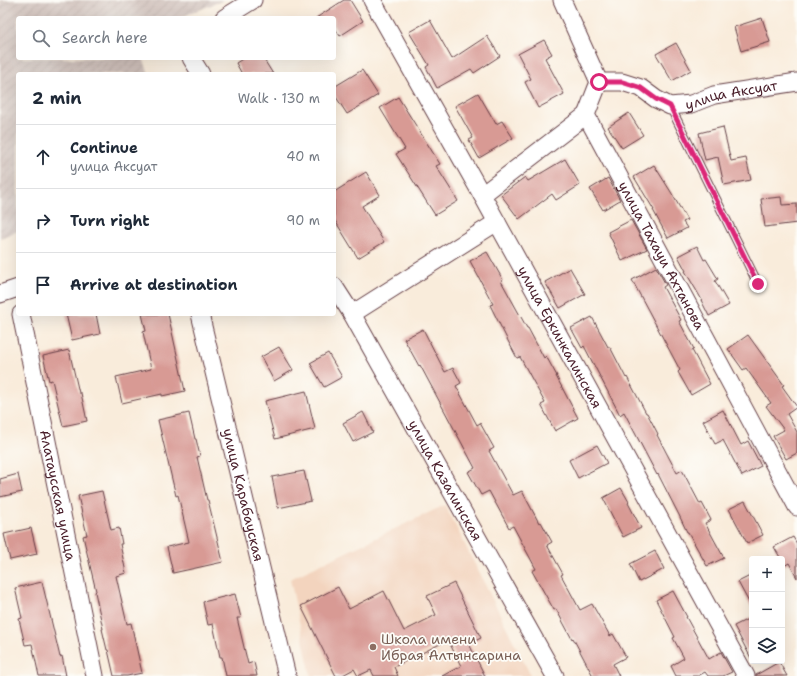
<!DOCTYPE html>
<meta charset="utf-8">
<style>
body{margin:0;font-family:"Shantell Sans",sans-serif;background:#f2f2f3;color:#1f2937}
.controls{position:absolute;right:12px;bottom:12px;display:grid;overflow:hidden;border-radius:4px;box-shadow:0 4px 16px #0002}
.controls button{width:36px;height:36px;display:grid;place-items:center;padding:0;border:0;border-bottom:1px solid #e0e1e3;background:#fff;color:#1f2937;font:20px sans-serif}
.stop{position:absolute;width:12px;height:12px;margin:-9px;border:3px solid #db2777;border-radius:50%;background:#fff}
.stop.end{background:#db2777;border-color:#fff;box-shadow:0 1px 4px #0008}
.list{margin:0;padding:0;list-style:none}
h2{display:flex;justify-content:space-between;align-items:center;height:52px;margin:0;padding:0 16px;font-size:17px}
h2 small{font-size:13px;font-weight:400;color:#747a83}
.list li{display:grid;grid-template-columns:26px 1fr auto;gap:12px;align-items:center;box-sizing:border-box;height:64px;padding:0 16px;border-top:1px solid #e0e1e3}
.list b{display:block;font-size:15px;white-space:nowrap}
.list p{margin:0;font-size:13px;white-space:nowrap;color:#747a83}
.list em{font-size:13px;font-style:normal;color:#747a83}
.icon{flex:none;width:22px;height:22px;fill:none;stroke:currentColor;stroke-width:2;stroke-linecap:round;stroke-linejoin:round}
.map{position:relative;flex:none;width:797px;height:676px;overflow:hidden}
.search{position:absolute;background:#fff;box-shadow:0 4px 16px #0002;left:16px;top:16px;width:320px;height:44px;display:flex;align-items:center;gap:10px;box-sizing:border-box;padding:0 14px;border-radius:4px;color:#747a83;font-size:15px}
.panel{position:absolute;background:#fff;box-shadow:0 4px 16px #0002;left:16px;top:72px;width:320px;height:244px;border-radius:4px}
.map>svg:first-child{display:block}
.built{fill:#f3d4be}
.industrial{fill:url(#industrial-furrows)}
.building{fill:#d89a94}
.lines{fill:none;stroke-linecap:round;stroke-linejoin:round}
.service-casing{stroke:#643e45;stroke-width:10}
.minor-casing{stroke:#643e45;stroke-width:19}
.service{stroke:#fff;stroke-width:8}
.minor{stroke:#fff;stroke-width:17}
.route{stroke:#db2777;stroke-width:5}
.education-dot{fill:#8d6e63;stroke:#fdfcf7;stroke-width:1.5}
.labels{text-anchor:middle;stroke-width:3.5;stroke-linejoin:round;paint-order:stroke}
.street-label{font-size:14px;fill:#4a1f2b;stroke:#fdfcf7}
.education-label{font-size:14px;fill:#785e54;stroke:#fdfcf7;text-anchor:start}
</style>
<div class="map">
<svg width="797" height="676" viewBox="0 0 797 676">
<defs>
<pattern id="industrial-furrows" width="10" height="10" patternUnits="userSpaceOnUse"><rect width="10" height="10" fill="#cfc0ba"/><path d="M-1 1l2-2M0 10L10 0M9 11l2-2" fill="none" stroke="#b3a5a0"/></pattern>
</defs>
<rect width="100%" height="100%" fill="#fdfcf7"/>
<filter id="ink" filterUnits="userSpaceOnUse"><feTurbulence type="fractalNoise" baseFrequency=".025" numOctaves="2"/><feDisplacementMap in="SourceGraphic" scale="8" xChannelSelector="R" yChannelSelector="G"/><feConvolveMatrix kernelMatrix="1 2 1 2 8 2 1 2 1" color-interpolation-filters="sRGB"/></filter>
<filter id="wash" filterUnits="userSpaceOnUse"><feTurbulence type="fractalNoise" baseFrequency=".012" numOctaves="4" result="noise"/><feDisplacementMap in="SourceGraphic" scale="16" xChannelSelector="R" yChannelSelector="G"/><feGaussianBlur stdDeviation="0.9" result="paint"/><feColorMatrix in="noise" values="0 0 0 0 0 0 0 0 0 0 0 0 0 0 0 0 0 1.4 0 .05"/><feComposite in="paint" operator="in"/></filter>
<g filter="url(#wash)">
<rect width="100%" height="100%" fill="#f9ecdb"/>
<path class="built" d="M445 505 531 676H311L290 579Z"/>
<path class="industrial" d="M0 0H224L179 18H18V58H143L149 74H18V231L0 238Z"/>
<g id="blocks">
<path class="building" d="M344 0H350L363 21 340 36 334 27V18H316Z
M762 18 770 42 741 51 734 27Z
M430 20 452 59 487 36 500 56 474 73 471 69 437 88 426 67 429 65 409 32Z
M544 40 552 54 545 58 564 94 538 108 525 82 531 79 518 54Z
M676 43 691 70 672 81 656 54Z
M244 58H263L273 74H242L236 63Z
M362 70 378 95 347 114 334 94V87Z
M478 93 496 124 502 121 513 138 479 158 469 140 473 138 455 106Z
M398 97 440 164 436 166 458 201 435 215 396 154 405 149 380 108Z
M629 113 643 135 622 148 608 127Z
M723 127 731 161 746 158 751 180 724 185 718 157 705 160 699 133Z
M565 159 580 185 556 200 552 194 519 219 501 195 525 177 528 181Z
M654 165 671 192 687 220 683 222 687 228 668 238 653 210H654L634 177Z
M366 172 380 195 362 206 384 242 358 258 334 219V192Z
M608 178 620 200 603 210 590 189Z
M781 197 782 205 797 204V223L765 227 761 199Z
M631 220 647 249 622 261 608 232Z
M697 246 704 260 706 259 718 279 715 281 729 305 709 316 701 300H702L685 271H686L678 256Z
M487 252 503 280 501 281 527 328H528L544 358 546 356 557 376H556L578 418 555 431 541 405 545 403 520 357 517 358 507 339 490 305 493 304 470 261Z
M656 267 666 285 663 287 681 320 679 321 694 349 692 350 710 384 691 395 678 372 680 370 632 280Z
M570 268 585 294 560 308 545 282Z
M66 314H96L100 334 72 340Z
M142 314H168L185 391 162 396V394L122 403 116 377 151 369 143 332 146 331Z
M592 317 608 347H610L626 378 627 377 646 413H647L658 434 657 435 677 473 682 470 700 504 702 503 711 520 705 523 724 558 707 566 688 532H687L679 515 658 474 657 475 624 412 620 415 584 346 582 348 571 328Z
M423 329 445 372 453 368 461 383 456 386 477 425 480 423 494 448 489 451 513 495 522 491 539 523 541 522 552 542 547 545 563 574 561 575 580 610 592 604 610 636 613 634 626 657 613 664 619 676H593L573 638 572 639 556 609 554 610 532 571 536 569 513 526 509 528 489 491 481 495 468 472 475 468 420 365 419 366 404 339Z
M748 335 784 385 782 386 797 407 787 414 797 432V453L786 459 773 436 784 430 766 406 771 403 746 368 743 370 728 349Z
M279 347 293 370 274 381 261 357Z
M69 350 79 393H81L87 421 63 426 52 380 49 381 43 356Z
M328 353 342 377 324 387 310 363Z
M306 391 315 429 275 439 265 401Z
M723 410 741 445 748 441 761 466 742 476 723 440 715 444 703 421Z
M363 412 373 432 353 442 343 423Z
M189 413 195 439H196L200 456 197 457 207 500H208L223 562 173 573 167 547 189 542 178 495 176 496 158 420Z
M597 445 607 463 578 478 569 460Z
M304 471 311 501 278 508 272 477Z
M18 474 22 492 0 497V479Z
M621 488 629 502 628 503 641 528 623 537 603 498Z
M102 491 111 530 119 528 122 544H120L126 573 116 576 127 624 131 623 142 673 127 676H114L108 650H107L102 629H103L95 592 96 591 83 536 87 535 78 496Z
M745 501 763 535 747 543 729 509Z
M31 528 37 554 10 560 4 534Z
M793 537 797 544V578L789 563 784 566 782 561V559H781L774 547Z
M655 551 664 569 639 582 630 564Z
M752 575V608L738 582Z
M42 582 60 657 62 656 66 676H39L32 644 25 645 19 619 22 618 15 588Z
M454 583 481 638 469 644 485 676H442L461 666 448 640 394 667 398 676H374L371 670 358 676 354 669 341 676H336L301 606 338 587 349 609 384 591 404 631 436 615 427 596Z
M673 591 687 617H686L709 659 721 652 732 672 723 676H708L705 672 698 676H676L671 666 684 658 673 638 675 637 656 600Z
M235 594 241 618H237L248 664 254 662 257 676H226L222 657H220L213 624 208 625 203 602Z
M752 617V660L734 626Z
M779 662 787 676H756V675Z"/>
</g>
</g>
<g filter="url(#ink)">
<use href="#blocks" fill-opacity="0" stroke="#643e45" stroke-width="1"/>
<g class="lines">
<defs>
<path id="service" d="M670 106 758 284"/>
<g id="minor">
<path id="s1" d="M372 0 482 195 746 676"/>
<path id="s2" d="M562 0 599 82 586 115 797 507"/>
<path d="M224 18 253 0"/>
<path d="M191 58 201 74"/>
<path id="s3" d="M599 82H622L641 88 656 99 670 106 691 104 714 95 797 82"/>
<path d="M482 195 586 115"/>
<path id="s4" d="M334 286 352 314 555 676"/>
<path d="M0 294 18 288"/>
<path id="s5" d="M21 314 95 676"/>
<path id="s6" d="M200 314 287 676"/>
<path d="M352 314 497 222"/>
</g>
</defs>
<use href="#service" class="service-casing"/>
<use href="#minor" class="minor-casing"/>
<use href="#service" class="service"/>
<use href="#minor" class="minor"/>
</g>
</g>
<g class="lines" filter="url(#ink)">
<path class="route" d="M599 82H622L641 88 656 99 670 106 758 284"/>
</g>
<circle class="education-dot" cx="373" cy="647" r="4"/>
<g class="labels">
<g class="street-label">
<text dy="5" stroke="none"><textPath href="#s3" startOffset="140">улица Аксуат</textPath></text>
<text dy="5" stroke="none"><textPath href="#s2" startOffset="285">улица Тахауи Ахтанова</textPath></text>
<text dy="5" stroke="none"><textPath href="#s1" startOffset="386">улица Еркинкалинская</textPath></text>
<text dy="5" stroke="none"><textPath href="#s4" startOffset="224">улица Казалинская</textPath></text>
<text dy="5" stroke="none"><textPath href="#s5" startOffset="185">Алатаусская улица</textPath></text>
<text dy="5" stroke="none"><textPath href="#s6" startOffset="186">улица Карабауская</textPath></text>
</g>
<g class="education-label">
<text x="381" y="644">Школа имени<tspan x="381" dy="16">Ибрая Алтынсарина</tspan></text>
</g>
</g>
</svg>
<div class="controls">
<button>+</button>
<button>−</button>
<button><svg class="icon" aria-label="layers" viewBox="0 0 24 24"><path d="M12 4l9 5-9 5-9-5zM3 14l9 5 9-5"/></svg></button>
</div>
<div class="stop" style="left:599px;top:82px"></div>
<div class="stop end" style="left:758px;top:284px"></div>
<div class="search"><svg class="icon" aria-label="search" viewBox="0 0 24 24"><circle cx="10" cy="10" r="6"/><path d="M15 15l6 6"/></svg>Search here</div>
<section class="panel">
<h2>2 min<small>Walk · 130 m</small></h2>
<ul class="list">
<li><svg class="icon" aria-label="ahead" viewBox="0 0 24 24"><path d="M12 20V5M6 11l6-6 6 6"/></svg><div><b>Continue</b><p>улица Аксуат</p></div><em>40 m</em></li>
<li><svg class="icon" aria-label="right" viewBox="0 0 24 24"><path d="M7 20v-9h11M14 6l5 5-5 5"/></svg><div><b>Turn right</b></div><em>90 m</em></li>
<li><svg class="icon" aria-label="arrive" viewBox="0 0 24 24"><path d="M6 21V4h12l-3 4 3 4H6"/></svg><div><b>Arrive at destination</b></div></li>
</ul>
</section>
</div>
